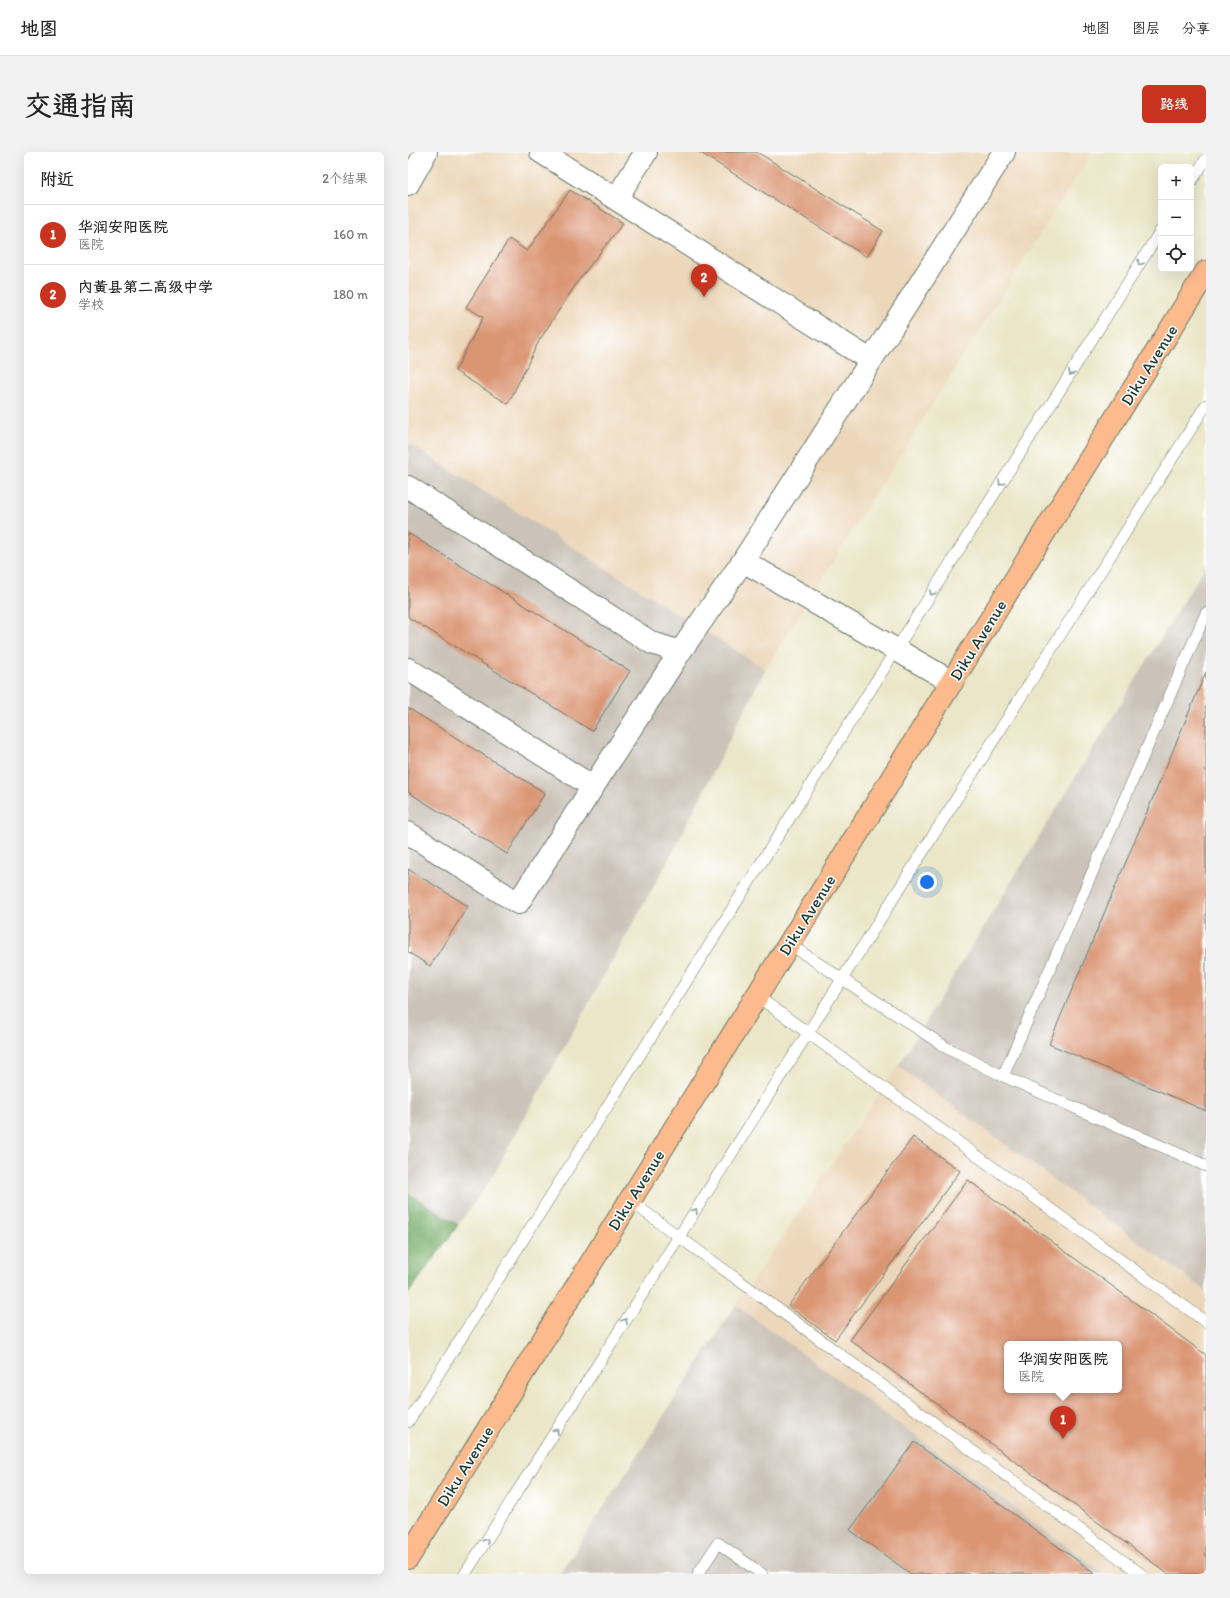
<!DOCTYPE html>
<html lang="zh">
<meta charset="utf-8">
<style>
body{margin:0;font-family:Itim,"LXGW WenKai TC",sans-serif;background:#f2f2f2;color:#222}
.controls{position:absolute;right:12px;top:12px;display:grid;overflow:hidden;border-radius:6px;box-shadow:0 4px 16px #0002}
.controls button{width:36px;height:36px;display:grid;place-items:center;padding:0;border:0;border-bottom:1px solid #e0e0e0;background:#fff;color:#222;font:20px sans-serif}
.you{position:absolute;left:519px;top:730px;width:14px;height:14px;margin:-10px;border:3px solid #fff;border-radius:50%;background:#1a73e8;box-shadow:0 0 0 6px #1a73e833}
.badge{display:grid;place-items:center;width:26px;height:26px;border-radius:50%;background:#c8321e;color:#fff;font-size:13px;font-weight:700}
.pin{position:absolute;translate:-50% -33px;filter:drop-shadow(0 1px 2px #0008)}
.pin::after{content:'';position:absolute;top:21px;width:14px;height:12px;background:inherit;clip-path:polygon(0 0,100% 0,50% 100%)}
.popup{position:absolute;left:596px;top:1189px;width:118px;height:52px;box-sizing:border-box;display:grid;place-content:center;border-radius:6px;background:#fff;filter:drop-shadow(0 1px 3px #0005);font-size:13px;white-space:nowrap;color:#767676}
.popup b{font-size:15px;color:#222}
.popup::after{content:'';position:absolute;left:50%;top:100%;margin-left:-8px;border:8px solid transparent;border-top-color:#fff}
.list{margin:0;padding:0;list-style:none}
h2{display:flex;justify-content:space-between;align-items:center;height:52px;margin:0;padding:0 16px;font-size:17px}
h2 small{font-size:13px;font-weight:400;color:#767676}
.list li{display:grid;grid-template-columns:26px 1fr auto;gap:12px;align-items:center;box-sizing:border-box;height:60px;padding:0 16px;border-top:1px solid #e0e0e0}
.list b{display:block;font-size:15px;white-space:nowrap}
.list p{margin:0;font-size:13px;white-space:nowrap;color:#767676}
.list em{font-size:13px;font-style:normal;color:#767676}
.icon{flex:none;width:22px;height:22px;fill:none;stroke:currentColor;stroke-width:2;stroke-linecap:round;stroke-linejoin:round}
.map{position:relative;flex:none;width:798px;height:1422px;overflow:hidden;border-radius:6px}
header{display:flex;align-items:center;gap:24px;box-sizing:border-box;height:56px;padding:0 20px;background:#fff;border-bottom:1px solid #e0e0e0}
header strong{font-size:19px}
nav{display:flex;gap:22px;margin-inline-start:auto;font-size:14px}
.intro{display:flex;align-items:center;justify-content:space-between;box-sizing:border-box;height:96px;padding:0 24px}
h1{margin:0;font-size:28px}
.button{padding:10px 18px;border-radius:6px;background:#c8321e;color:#fff;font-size:14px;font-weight:700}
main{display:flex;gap:24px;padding:0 24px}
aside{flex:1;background:#fff;border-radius:6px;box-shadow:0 4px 16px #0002}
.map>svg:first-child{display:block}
.built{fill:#ecd7ba;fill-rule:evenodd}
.industrial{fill:#cbc2b8}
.forest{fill:#73aa66;stroke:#49744d}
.building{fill:#da9573;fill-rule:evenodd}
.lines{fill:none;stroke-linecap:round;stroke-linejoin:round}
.service-casing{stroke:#667868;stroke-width:12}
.minor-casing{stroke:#667868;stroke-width:24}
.trunk-casing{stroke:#667868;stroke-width:24}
.service{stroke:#fff;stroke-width:11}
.minor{stroke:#fff;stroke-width:22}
.trunk{stroke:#fcba8d;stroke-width:22}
.oneway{stroke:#8f9e9a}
.labels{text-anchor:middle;stroke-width:3;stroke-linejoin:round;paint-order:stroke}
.street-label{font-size:17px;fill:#1f3d34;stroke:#fff}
</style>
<header>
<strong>地图</strong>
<nav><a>地图</a><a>图层</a><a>分享</a></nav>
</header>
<div class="intro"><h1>交通指南</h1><a class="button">路线</a></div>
<main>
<aside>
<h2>附近<small>2个结果</small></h2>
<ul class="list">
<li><span class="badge">1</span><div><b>华润安阳医院</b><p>医院</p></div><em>160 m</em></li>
<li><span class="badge">2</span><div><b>内黄县第二高级中学</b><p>学校</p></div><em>180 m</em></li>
</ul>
</aside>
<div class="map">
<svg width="798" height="1422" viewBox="0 0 798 1422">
<rect width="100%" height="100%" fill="#fff"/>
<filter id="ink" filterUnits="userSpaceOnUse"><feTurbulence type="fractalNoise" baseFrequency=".025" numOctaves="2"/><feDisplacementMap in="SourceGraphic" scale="8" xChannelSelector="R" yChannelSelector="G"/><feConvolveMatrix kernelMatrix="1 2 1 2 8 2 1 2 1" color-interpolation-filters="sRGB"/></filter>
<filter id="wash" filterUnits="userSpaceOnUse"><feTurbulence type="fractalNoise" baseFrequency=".012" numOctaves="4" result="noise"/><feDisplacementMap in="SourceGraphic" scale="16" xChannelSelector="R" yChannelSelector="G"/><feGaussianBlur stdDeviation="0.9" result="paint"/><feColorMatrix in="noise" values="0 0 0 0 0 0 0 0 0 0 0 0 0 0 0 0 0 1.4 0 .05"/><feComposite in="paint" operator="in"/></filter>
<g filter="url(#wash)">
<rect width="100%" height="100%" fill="#ebe6c8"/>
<path class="built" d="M0 0H684L357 517 0 291Z
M490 914 798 1139V1422H697L328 1153ZM599 1192H711V1238H599Z"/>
<path class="industrial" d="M0 291 357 517 268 694 80 1032 50 1073 0 1041Z
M798 413V1139L490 914Z
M328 1153 697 1422H152Z"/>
<path class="forest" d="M0 1041 50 1073 0 1142Z"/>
<g id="blocks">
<path class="building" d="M291 0H349L475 79 459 105Z
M162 38 215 71 170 129 131 189 100 252 47 219 75 165 58 155 101 87 119 99Z
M0 381 222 519 184 579 0 465Z
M798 520V959L641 892Z
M0 556 137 641 99 702 0 640Z
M0 717 60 754 22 814 0 800Z
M505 985 552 1019 427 1188 380 1154Z
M560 1028 798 1203V1422H760L442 1188ZM599 1192H711V1238H599Z
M506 1290 688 1422H503L442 1378Z"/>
</g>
</g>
<g filter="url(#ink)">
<use href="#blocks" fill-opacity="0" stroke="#667868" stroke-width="1"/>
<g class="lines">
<defs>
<path id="service" d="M783 30 798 7
M381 792 539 896 595 924 798 1014
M349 844 798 1170
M595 924 798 461
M222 1049 733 1422
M0 1270 753 78
M57 1422 798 253
M290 1422 310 1391 354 1422"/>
<path id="minor" d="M133 0 208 47 238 0
M0 32 18 0
M208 47 462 208
M0 335 244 491 272 500 335 409 544 530
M335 409 596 0
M0 517 185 635
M0 681 110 751 272 500"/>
<path id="trunk" d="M0 1406 798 120"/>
</defs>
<use href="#service" class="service-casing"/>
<use href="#minor" class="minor-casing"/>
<use href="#trunk" class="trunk-casing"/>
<use href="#service" class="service"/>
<use href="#minor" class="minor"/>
<use href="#trunk" class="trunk"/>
</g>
<defs><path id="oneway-chevron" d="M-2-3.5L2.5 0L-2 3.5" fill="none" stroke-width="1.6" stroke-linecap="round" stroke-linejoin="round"/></defs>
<g class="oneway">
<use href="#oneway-chevron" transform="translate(732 111) rotate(122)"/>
<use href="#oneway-chevron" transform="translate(663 221) rotate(122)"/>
<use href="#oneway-chevron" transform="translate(593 331) rotate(122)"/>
<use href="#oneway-chevron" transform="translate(524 441) rotate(122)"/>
<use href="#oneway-chevron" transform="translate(287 1059) rotate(-58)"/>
<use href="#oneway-chevron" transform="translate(217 1169) rotate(-58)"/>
<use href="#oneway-chevron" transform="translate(148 1279) rotate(-58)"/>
<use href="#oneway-chevron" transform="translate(78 1389) rotate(-58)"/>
</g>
</g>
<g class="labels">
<g class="street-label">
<text transform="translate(741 213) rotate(-58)" y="6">Diku Avenue</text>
<text transform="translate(570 488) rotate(-58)" y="6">Diku Avenue</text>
<text transform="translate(399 763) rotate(-58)" y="6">Diku Avenue</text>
<text transform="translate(228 1038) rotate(-58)" y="6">Diku Avenue</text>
<text transform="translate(57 1314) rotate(-58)" y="6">Diku Avenue</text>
</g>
</g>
</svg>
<div class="controls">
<button>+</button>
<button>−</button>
<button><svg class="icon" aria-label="locate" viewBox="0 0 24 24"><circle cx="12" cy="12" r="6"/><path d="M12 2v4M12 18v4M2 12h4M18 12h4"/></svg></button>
</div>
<div class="you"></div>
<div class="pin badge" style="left:655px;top:1287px">1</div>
<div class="popup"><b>华润安阳医院</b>医院</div>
<div class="pin badge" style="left:296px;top:145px">2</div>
</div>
</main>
